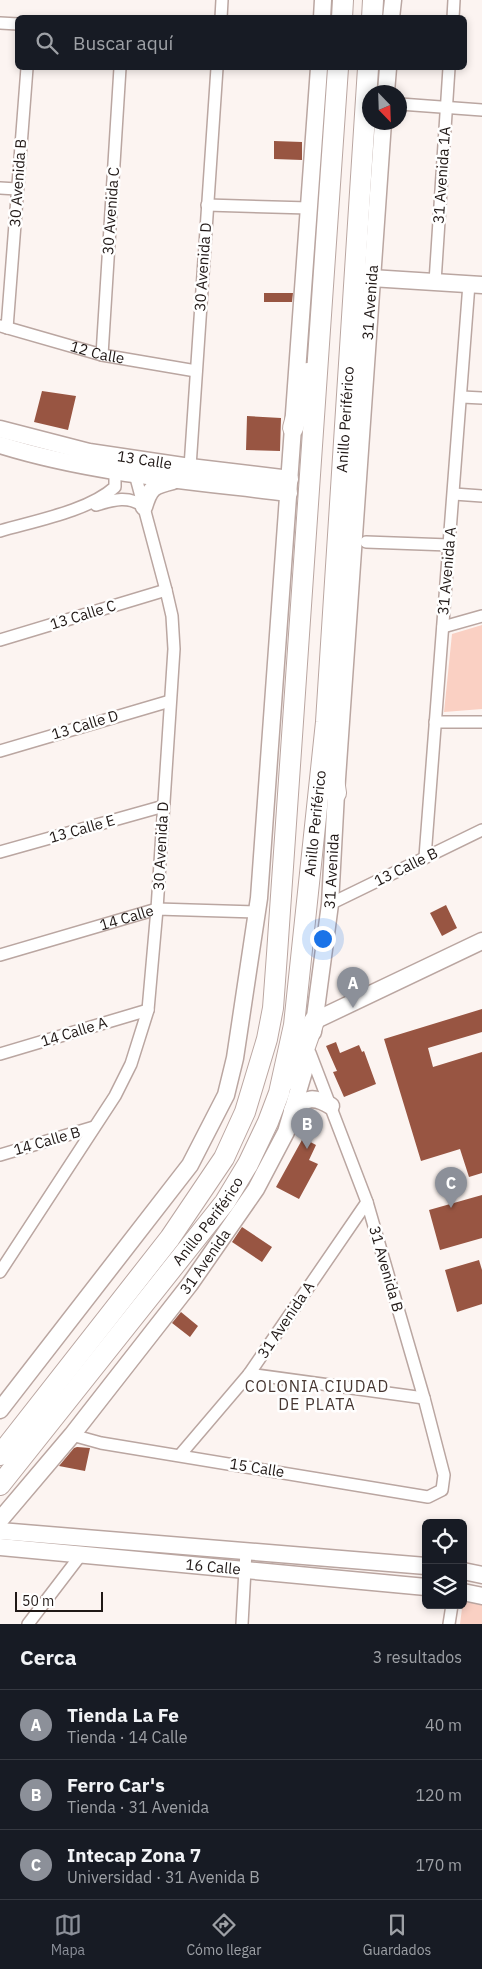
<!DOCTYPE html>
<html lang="es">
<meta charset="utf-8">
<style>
body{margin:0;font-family:"IBM Plex Sans",sans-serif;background:#20242c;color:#f1f3f6}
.controls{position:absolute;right:15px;bottom:15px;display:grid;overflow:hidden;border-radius:8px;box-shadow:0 2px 8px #0003}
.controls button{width:45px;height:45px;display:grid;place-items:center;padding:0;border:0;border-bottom:1px solid #363941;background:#171b24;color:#f1f3f6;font:25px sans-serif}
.compass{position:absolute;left:362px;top:85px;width:45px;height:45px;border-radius:50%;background:#171b24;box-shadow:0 2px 8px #0003;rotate:157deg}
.scale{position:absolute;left:15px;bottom:12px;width:88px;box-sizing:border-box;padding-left:5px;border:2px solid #201816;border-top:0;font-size:14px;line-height:18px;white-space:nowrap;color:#201816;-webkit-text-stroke:4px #fff;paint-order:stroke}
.you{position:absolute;left:322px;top:938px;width:18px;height:18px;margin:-12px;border:4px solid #fff;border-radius:50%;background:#1a73e8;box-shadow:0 0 0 8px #1a73e833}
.badge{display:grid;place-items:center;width:32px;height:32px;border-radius:50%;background:#8c9099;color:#fff;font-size:16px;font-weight:700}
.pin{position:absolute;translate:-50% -41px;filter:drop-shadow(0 1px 2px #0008)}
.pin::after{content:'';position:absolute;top:26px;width:18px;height:15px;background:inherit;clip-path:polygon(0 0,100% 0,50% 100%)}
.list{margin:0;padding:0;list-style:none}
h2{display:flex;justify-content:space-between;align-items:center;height:65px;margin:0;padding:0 20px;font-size:21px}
h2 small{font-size:16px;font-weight:400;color:#9ea1a6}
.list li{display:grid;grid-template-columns:32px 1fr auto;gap:15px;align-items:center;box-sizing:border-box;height:70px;padding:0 20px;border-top:1px solid #363941}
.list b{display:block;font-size:19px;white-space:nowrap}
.list p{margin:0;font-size:16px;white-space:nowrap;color:#9ea1a6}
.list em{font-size:16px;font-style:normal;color:#9ea1a6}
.icon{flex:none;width:28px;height:28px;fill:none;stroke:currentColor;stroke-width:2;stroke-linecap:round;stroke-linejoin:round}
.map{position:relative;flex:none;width:482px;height:1624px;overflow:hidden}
.search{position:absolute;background:#171b24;box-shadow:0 2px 8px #0003;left:15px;right:15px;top:15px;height:55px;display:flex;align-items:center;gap:12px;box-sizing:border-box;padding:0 18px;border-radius:8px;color:#9ea1a6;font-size:19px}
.sheet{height:275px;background:#171b24}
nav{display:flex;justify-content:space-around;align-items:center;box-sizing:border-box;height:70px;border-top:1px solid #363941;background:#171b24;font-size:14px;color:#9ea1a6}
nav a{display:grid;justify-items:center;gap:2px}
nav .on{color:#8c9099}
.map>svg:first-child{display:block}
.green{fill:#fad0c3}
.building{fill:#985542}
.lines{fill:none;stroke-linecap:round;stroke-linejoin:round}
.street-casing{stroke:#baa6a1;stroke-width:14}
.secondary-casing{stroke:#baa6a1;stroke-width:19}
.highway-casing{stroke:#baa6a1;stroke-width:22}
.street{stroke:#fff;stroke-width:11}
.secondary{stroke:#fff;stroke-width:16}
.highway{stroke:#fff;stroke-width:20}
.labels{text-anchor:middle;stroke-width:5;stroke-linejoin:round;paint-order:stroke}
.street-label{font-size:15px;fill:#201816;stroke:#fff}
.neighbourhood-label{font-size:16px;letter-spacing:1px;fill:#473732;stroke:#fff}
</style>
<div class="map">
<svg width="482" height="1624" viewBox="0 0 482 1624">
<rect width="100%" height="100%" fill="#fcf4f1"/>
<path class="green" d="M482 625V709L444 712 452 634Z
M463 1601 482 1605V1624H460Z"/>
<path class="building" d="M274 141 302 142V160L274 159Z
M264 293H293L292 302H264Z
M42 391 76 396 68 430 34 422Z
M247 416 281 418 280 451 246 450Z
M446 905 457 928 442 936 430 913Z
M482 1009V1032L428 1048 433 1067 482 1052V1173L469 1177 460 1149 421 1161 384 1039Z
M336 1042 340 1053 359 1045 362 1052 364 1051 376 1084 344 1097 333 1072 337 1071 326 1046Z
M303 1138 316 1145 309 1160 318 1164 299 1199 276 1187Z
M482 1195V1238L440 1250 429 1210Z
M242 1227 272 1247 262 1262 232 1242Z
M479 1260 482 1270V1304L457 1312 445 1270Z
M181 1312 198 1326 190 1337 172 1323Z
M77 1447 90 1448 85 1471 59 1466 74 1448Z"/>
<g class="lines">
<defs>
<g id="street">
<path d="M221 18 222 0"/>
<path d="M453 18 454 0"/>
<path d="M0 23 18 24"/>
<path d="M400 104 482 110"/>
<path d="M0 188 17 189"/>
<path d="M207 205 309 208"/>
<path d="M435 282 449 68"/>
<path id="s1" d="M1 326 102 355 196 371"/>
<path d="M7 328 27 68"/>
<path d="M102 355 120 68"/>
<path d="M462 397 482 398"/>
<path d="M190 467 217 68"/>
<path d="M454 494 482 496"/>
<path d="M96 505C113 500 129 495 144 507"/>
<path d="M0 531C34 521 89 511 115 487V470"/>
<path d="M366 542 449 545"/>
<path d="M443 627 482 616"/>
<path d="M0 640 166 590"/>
<path d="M435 722H482"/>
<path d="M0 751 170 701"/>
<path d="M0 852 164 806"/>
<path d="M425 857 469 284"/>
<path d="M330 904 482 830"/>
<path id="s2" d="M0 955 157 909 258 912"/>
<path d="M0 1054 148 1010"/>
<path d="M0 1155 94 1127"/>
<path d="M0 1272 115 1096 131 1064 148 1010 157 909 174 649 172 616 166 590 135 474"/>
<path d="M249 1374 424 1398"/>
<path d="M72 1435 101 1443 428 1497 442 1490 444 1475 424 1398 367 1202 310 1053"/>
<path d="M180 1455 249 1374 367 1202"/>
<path d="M28 1624 80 1556"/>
<path d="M242 1624 246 1551"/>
<path d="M449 1624 452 1605"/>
</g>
<g id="secondary">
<path d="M322 18 323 0"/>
<path d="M391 18 393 0"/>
<path d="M386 92 388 68"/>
<path d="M371 278 482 285"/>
<path id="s3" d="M0 429 89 452 190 467 290 479"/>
<path d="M0 445C93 474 192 481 289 493"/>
<path d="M144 507C150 487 153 486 173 481"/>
<path d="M314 1021 482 941"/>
<path id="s4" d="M313 1032 330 904 336 793 383 122"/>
<path d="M292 1110C307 1097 314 1096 331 1106"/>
<path d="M0 1410 190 1165 226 1095 235 1058 259 898 319 68"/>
<path id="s5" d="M0 1520 72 1435 190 1284 256 1189 286 1132 308 1058"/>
<path d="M0 1531 426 1566"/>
<path id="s6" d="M0 1547 426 1587"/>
<path d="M463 1571 482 1575"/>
<path d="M463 1592 482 1596"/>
</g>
<g id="highway">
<path d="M342 18 343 0"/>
<path d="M372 18 373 0"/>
<path d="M293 428 308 373"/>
<path d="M330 752 336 793"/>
<path d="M289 1079 297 1069 314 1021"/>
<path d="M0 1455 170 1238 224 1158 245 1112 267 1039 273 1008 277 954 338 68"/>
<path id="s7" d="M0 1485 225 1202 248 1164 268 1122 279 1093 294 1025 326 722 368 68"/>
</g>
</defs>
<use href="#street" class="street-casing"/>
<use href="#secondary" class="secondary-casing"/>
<use href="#highway" class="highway-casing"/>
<use href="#street" class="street"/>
<use href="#secondary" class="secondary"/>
<use href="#highway" class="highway"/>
</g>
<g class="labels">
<g class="street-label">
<text transform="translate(442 175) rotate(-86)" y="5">31 Avenida 1A</text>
<text transform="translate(18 183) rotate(-86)" y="5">30 Avenida B</text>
<text transform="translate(111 211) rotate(-86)" y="5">30 Avenida C</text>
<text transform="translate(203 267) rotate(-86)" y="5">30 Avenida D</text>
<text dy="5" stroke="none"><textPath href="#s4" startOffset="732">31 Avenida</textPath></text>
<text dy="5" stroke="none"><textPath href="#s1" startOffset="100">12 Calle</textPath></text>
<text dy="5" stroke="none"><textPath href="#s7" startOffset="1161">Anillo Periférico</textPath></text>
<text dy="5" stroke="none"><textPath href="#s3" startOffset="148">13 Calle</textPath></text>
<text transform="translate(447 571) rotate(-85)" y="5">31 Avenida A</text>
<text transform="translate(83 615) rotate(-17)" y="5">13 Calle C</text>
<text transform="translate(85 725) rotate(-17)" y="5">13 Calle D</text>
<text dy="5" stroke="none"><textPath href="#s7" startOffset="756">Anillo Periférico</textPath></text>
<text transform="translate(82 829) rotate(-16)" y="5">13 Calle E</text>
<text transform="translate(161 846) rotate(-87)" y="5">30 Avenida D</text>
<text transform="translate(406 867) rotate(-26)" y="5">13 Calle B</text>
<text dy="5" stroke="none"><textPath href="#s4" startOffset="162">31 Avenida</textPath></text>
<text dy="5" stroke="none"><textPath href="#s2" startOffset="132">14 Calle</textPath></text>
<text transform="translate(74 1032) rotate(-17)" y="5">14 Calle A</text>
<text transform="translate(47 1141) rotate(-16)" y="5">14 Calle B</text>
<text dy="5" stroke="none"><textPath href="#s7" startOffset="336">Anillo Periférico</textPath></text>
<text dy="5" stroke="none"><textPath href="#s5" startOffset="330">31 Avenida</textPath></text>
<text transform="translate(386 1269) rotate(74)" y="5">31 Avenida B</text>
<text transform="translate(286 1320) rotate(-56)" y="5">31 Avenida A</text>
<text transform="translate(257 1468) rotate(9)" y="5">15 Calle</text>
<text dy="5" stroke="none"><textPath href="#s6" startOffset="214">16 Calle</textPath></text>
</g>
<g class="neighbourhood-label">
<text x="317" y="1392">COLONIA CIUDAD<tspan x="317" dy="18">DE PLATA</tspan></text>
</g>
</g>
</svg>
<div class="controls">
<button><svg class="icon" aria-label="locate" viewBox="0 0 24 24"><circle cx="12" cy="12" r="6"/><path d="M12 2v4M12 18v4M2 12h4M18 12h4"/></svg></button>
<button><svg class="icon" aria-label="layers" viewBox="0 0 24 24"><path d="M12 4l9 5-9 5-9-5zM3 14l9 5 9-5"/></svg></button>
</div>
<svg class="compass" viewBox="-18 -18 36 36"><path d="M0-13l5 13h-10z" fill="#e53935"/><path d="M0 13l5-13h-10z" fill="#9ea1a6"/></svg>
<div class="scale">50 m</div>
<div class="you"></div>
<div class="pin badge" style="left:353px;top:1008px">A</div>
<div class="pin badge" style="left:307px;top:1149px">B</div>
<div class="pin badge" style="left:451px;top:1208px">C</div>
<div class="search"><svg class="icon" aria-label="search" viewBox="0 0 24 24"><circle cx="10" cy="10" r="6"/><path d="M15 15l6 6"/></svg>Buscar aquí</div>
</div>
<section class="sheet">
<h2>Cerca<small>3 resultados</small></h2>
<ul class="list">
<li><span class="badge">A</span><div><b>Tienda La Fe</b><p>Tienda · 14 Calle</p></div><em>40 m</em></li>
<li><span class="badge">B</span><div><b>Ferro Car's</b><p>Tienda · 31 Avenida</p></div><em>120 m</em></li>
<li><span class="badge">C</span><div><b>Intecap Zona 7</b><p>Universidad · 31 Avenida B</p></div><em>170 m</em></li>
</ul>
</section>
<nav>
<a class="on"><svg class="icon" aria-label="map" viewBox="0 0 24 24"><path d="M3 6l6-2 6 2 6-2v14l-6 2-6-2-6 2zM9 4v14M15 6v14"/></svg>Mapa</a>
<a><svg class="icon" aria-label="directions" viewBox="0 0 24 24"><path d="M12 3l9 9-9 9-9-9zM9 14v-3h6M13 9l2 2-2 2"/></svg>Cómo llegar</a>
<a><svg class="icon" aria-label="saved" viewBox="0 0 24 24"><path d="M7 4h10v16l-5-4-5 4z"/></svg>Guardados</a>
</nav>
